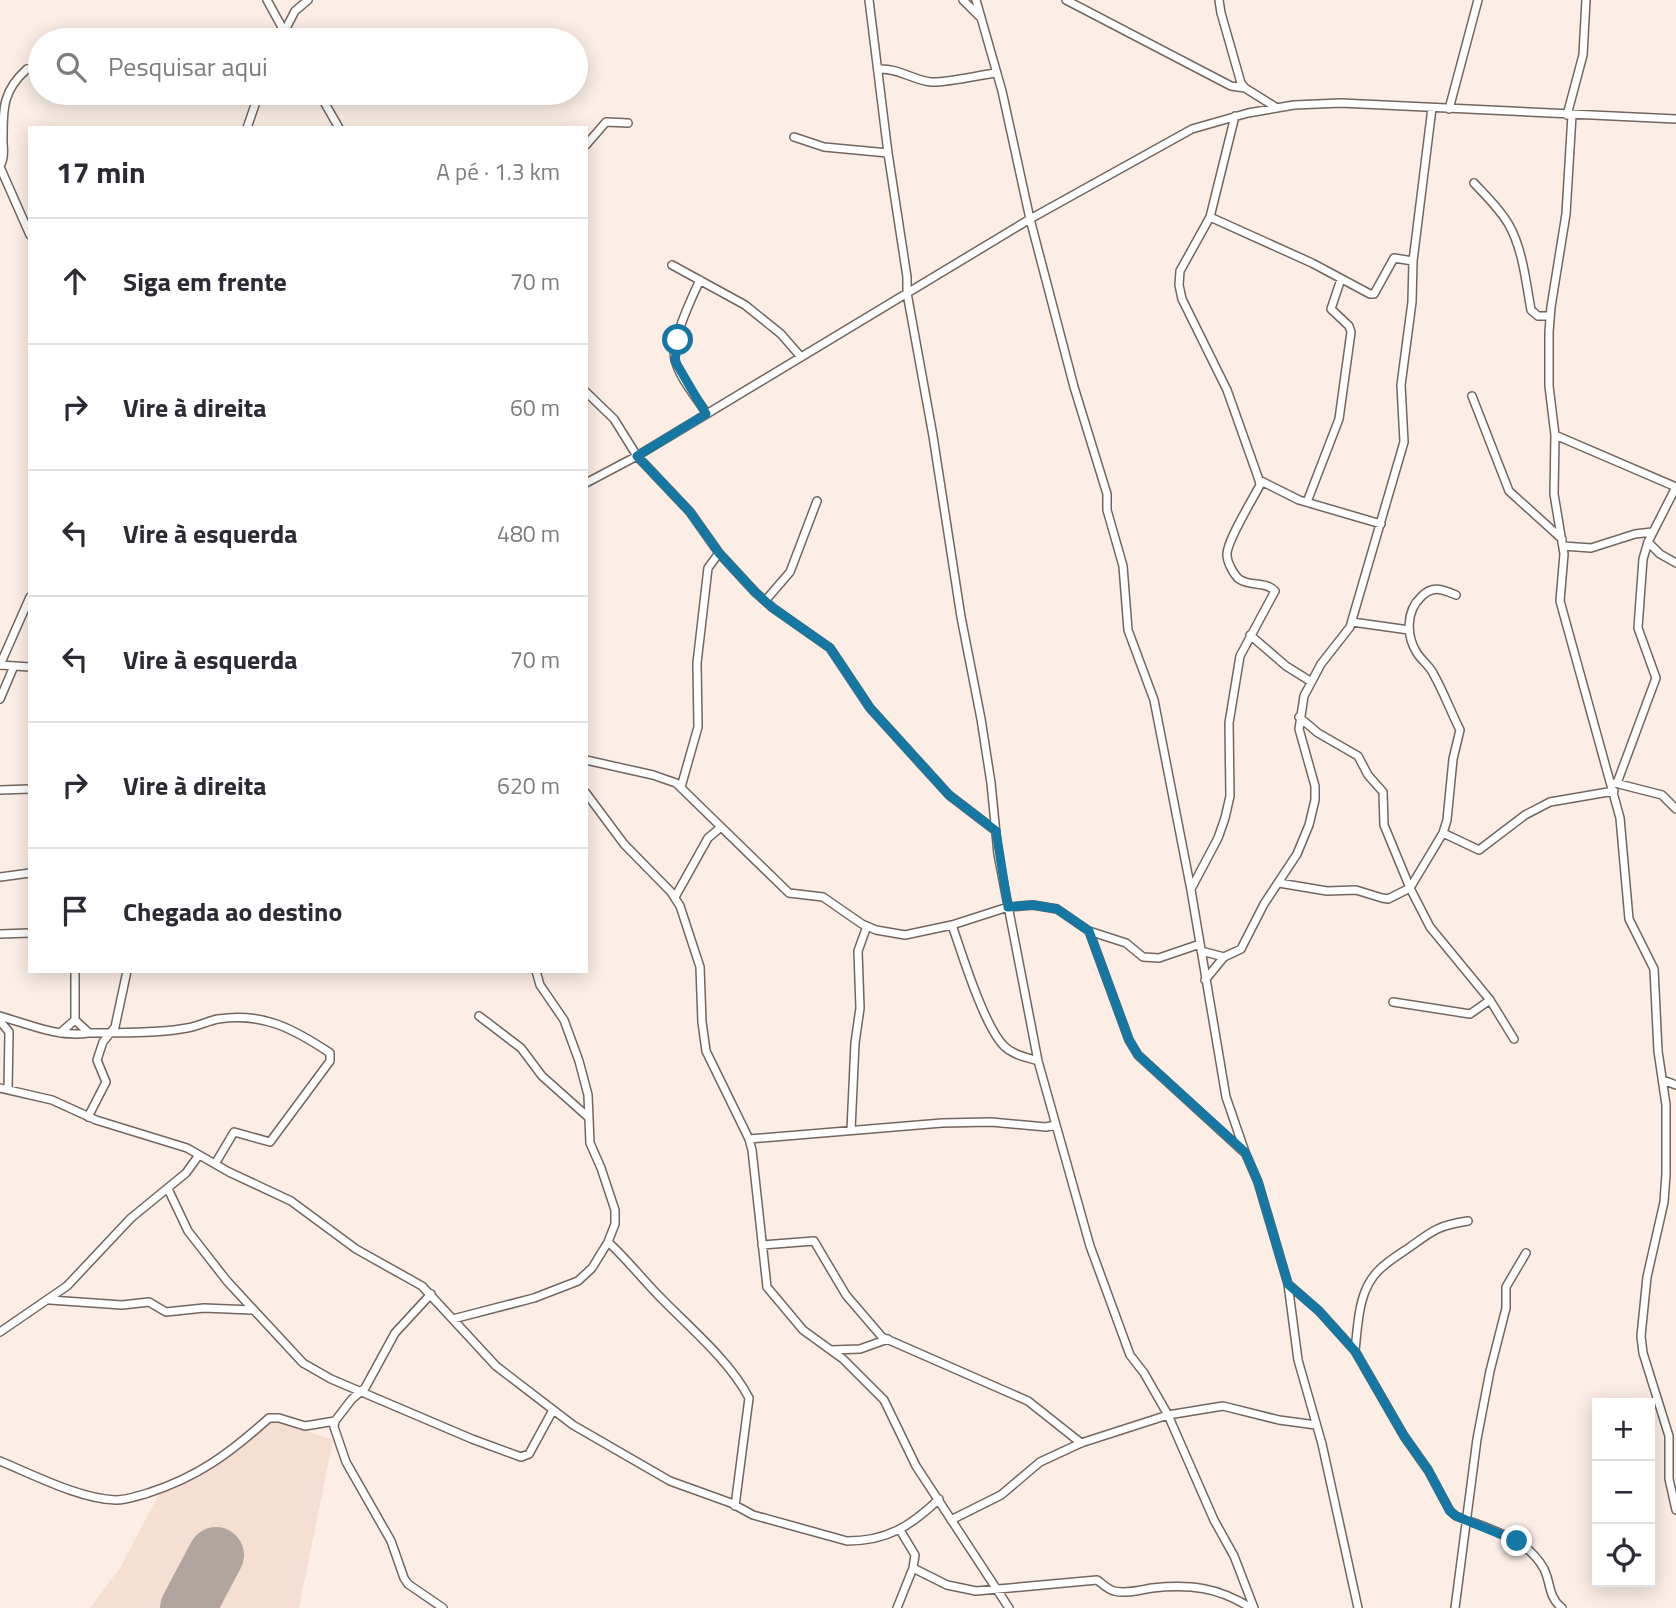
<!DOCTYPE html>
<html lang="pt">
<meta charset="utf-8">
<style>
body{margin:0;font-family:"Titillium Web",sans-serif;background:#f2f2f3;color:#2b2b33}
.controls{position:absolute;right:21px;bottom:21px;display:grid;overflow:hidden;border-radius:0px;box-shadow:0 4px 18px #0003}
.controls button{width:63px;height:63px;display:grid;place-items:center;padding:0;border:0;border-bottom:2px solid #e1e1e2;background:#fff;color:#2b2b33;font:35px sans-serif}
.stop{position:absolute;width:21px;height:21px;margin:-16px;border:5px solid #1578a4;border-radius:50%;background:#fff}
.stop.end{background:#1578a4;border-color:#fff;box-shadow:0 2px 7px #0008}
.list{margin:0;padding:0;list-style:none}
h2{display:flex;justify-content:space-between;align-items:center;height:91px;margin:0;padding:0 28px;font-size:30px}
h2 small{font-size:23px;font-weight:400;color:#7c7c81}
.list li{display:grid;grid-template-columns:46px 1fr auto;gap:21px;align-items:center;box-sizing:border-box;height:126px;padding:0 28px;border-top:2px solid #e1e1e2}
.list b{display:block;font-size:26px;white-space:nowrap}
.list em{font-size:23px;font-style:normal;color:#7c7c81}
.icon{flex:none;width:38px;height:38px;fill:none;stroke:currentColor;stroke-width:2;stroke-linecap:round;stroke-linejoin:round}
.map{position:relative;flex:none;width:1676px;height:1608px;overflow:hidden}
.search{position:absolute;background:#fff;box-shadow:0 4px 18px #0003;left:28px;top:28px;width:560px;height:77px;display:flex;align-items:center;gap:18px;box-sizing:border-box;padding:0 24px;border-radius:38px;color:#7c7c81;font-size:26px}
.panel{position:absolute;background:#fff;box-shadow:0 4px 18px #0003;left:28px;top:126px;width:560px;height:847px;border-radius:0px}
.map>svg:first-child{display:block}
.built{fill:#f4dfd2}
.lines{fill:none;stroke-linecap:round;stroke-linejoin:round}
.runway{stroke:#b0a69f;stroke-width:56}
.street-casing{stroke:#72665f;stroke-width:10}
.street{stroke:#fff;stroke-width:7}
.route{stroke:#1578a4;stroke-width:9}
</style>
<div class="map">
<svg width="1676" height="1608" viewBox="0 0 1676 1608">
<rect width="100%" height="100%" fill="#fceee5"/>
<path class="built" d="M272 1419 333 1440 299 1608H90L120 1568 159 1494 224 1462Z"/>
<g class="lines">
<path class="runway" d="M188 1608 216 1555"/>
<defs>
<path id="street" d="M267 0 289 40
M869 0 888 153 907 277V293L933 436 961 617 981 719 991 783 998 854 1038 1061 1090 1246 1130 1355 1144 1373 1168 1415 1214 1520 1234 1556 1254 1608
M963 0 979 16
M976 0 1002 91 1030 219 1074 387 1107 494V510L1123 566 1128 630 1154 700 1191 890 1226 1097 1245 1152 1258 1182 1288 1284
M1066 0 1231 86 1245 88
M1219 0 1221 13 1241 83 1245 88 1277 108
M280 40 295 11 308 0
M879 69C898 68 913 80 931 82 947 83 979 75 996 73
M319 93 339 128
M1449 109 1478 0
M1567 115 1583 55 1586 0
M1572 115 1566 214 1551 307 1549 332V386L1555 435 1554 494 1564 554 1560 601 1620 818 1629 919 1654 969 1658 1051 1666 1105V1174L1664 1202 1647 1277 1641 1336 1643 1353 1669 1436V1479L1676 1510
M247 128 259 93
M794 137 824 147 888 153
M586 145 606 122 628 123
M0 166C4 159 4 152 3 144 3 111 1 92 27 69
M0 167 30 235
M1474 183C1486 196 1500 209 1509 225 1523 250 1526 283 1531 310L1538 316H1550
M1210 217 1312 263 1370 294H1374L1394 258 1413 261
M672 265 745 305 781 334 801 357
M700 280C692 297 670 343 675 360 680 379 696 397 707 414
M586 392 614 419 637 456 690 512 719 553 755 592 773 608 830 648 870 708 949 795 996 831
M1472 396 1509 491 1562 539
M1555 435 1676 487
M1259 480 1299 500 1381 524
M586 483 637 456 1030 219 1192 129 1248 113 1294 105 1341 103 1676 119
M1307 502 1339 419 1351 332 1349 326 1331 309 1341 279
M1648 542 1660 554 1676 563
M1563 546 1591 548 1635 534 1652 532
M765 601 790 572 817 501
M1352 622 1409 630
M1250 635 1286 666 1310 681
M0 665 30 597
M0 665 30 667
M0 699 14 666
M1299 717 1318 733 1358 756 1368 775 1383 792 1384 825 1410 888 1430 927 1490 1000 1514 1039
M586 760 653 775 676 783 789 893 823 897 862 924 876 930 905 935 952 925 1008 907 1033 905 1057 909 1089 931 1126 943 1143 957 1159 958 1200 944
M1615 783 1662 795 1676 809
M1617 783 1656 678 1638 628 1643 559 1648 542 1676 487
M681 787 698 727 697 663 708 568 719 553
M0 790 30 789
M586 793 624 844 671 892 680 906 700 967 702 1022 706 1051 749 1139 752 1150 767 1287 803 1330 843 1359 884 1400 916 1466 1009 1608
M1443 833 1479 850 1525 815 1550 802 1614 791
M0 877 30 873
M1279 883 1327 891 1356 890 1382 898 1388 899 1410 888 1443 833 1447 820 1453 759 1460 730C1451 712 1444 693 1434 675 1430 666 1422 661 1417 653 1406 636 1406 611 1421 597 1432 585 1442 589 1456 595
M1191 889 1218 838 1225 818 1230 796 1229 723 1240 656 1275 591C1266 581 1250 587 1239 579 1234 575 1227 562 1227 555 1226 542 1253 499 1260 485L1259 480 1227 390 1182 299 1179 285 1180 271 1210 217 1235 116
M675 897 708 838 721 827
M952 925C962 954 984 1026 1004 1046 1013 1055 1026 1057 1038 1061
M1089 931 1129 1040 1138 1055 1244 1152
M0 934 30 933
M1201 951 1224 957
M75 971V1020L89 1033C120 1032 156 1034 187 1028 198 1026 208 1021 218 1019 263 1012 294 1029 330 1053V1061L270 1142 234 1132 215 1164
M1205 980 1224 957 1241 949 1264 904 1297 854 1309 825 1315 800V786L1299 729 1304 696 1321 664 1350 627 1404 442 1401 385 1412 302 1413 261 1432 108
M1393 1002 1470 1014 1490 1000
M0 1016C28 1024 59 1038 88 1033
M479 1016 521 1048 542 1076 588 1117
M0 1021 9 1032 8 1089
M60 1033 75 1020
M1663 1080 1676 1085
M0 1088 52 1100 96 1120 187 1148 229 1172 291 1201 356 1249 422 1286 496 1366 573 1425 670 1481 731 1503 753 1515 847 1541C887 1541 911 1526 939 1499
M88 1117 106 1082 97 1060 103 1042 115 1027 127 971
M851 1130 855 1043 860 1008 858 951 867 926
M749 1139 942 1123 991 1122 1046 1127 1055 1125
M168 1189 188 1231 227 1281 303 1363 331 1379 472 1439 521 1457 529 1454 553 1410
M608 1242C627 1259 642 1279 660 1297 689 1327 730 1361 749 1398L735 1506
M762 1245 814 1241 846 1295 882 1337 1028 1401 1081 1443
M431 1294 395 1333 365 1388 352 1399 335 1421 334 1427 346 1462 391 1541 404 1578 408 1584 443 1608
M50 1300 122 1305 149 1302 166 1312 204 1308 252 1310
M453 1319 534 1298 578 1281 592 1268 608 1242 615 1224V1210L601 1168 590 1143 588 1095 579 1061 564 1020 540 985 536 971
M0 1332 67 1286 131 1218 186 1173 199 1155
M832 1350 860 1349 888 1339
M1355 1351C1358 1324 1358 1290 1379 1270 1388 1261 1400 1254 1410 1247 1432 1231 1439 1225 1468 1221
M0 1461C34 1475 80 1499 116 1500 127 1500 137 1496 148 1493 198 1477 230 1453 269 1418H279L305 1426 335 1421
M951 1520 1001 1495 1040 1462 1081 1443 1168 1415 1223 1406 1279 1420 1316 1425
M913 1568 947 1585 976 1591 1097 1580C1103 1584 1107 1589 1114 1591 1126 1594 1140 1590 1152 1588 1190 1584 1218 1587 1251 1608
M897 1608 913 1568 915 1555 900 1530
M1358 1608 1322 1444 1298 1360 1288 1284 1319 1311 1355 1351 1404 1436 1428 1470 1450 1511 1456 1516C1487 1529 1527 1537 1544 1569 1551 1583 1548 1597 1562 1608
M1455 1608 1477 1439 1490 1371 1506 1308V1287L1526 1253"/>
</defs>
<use href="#street" class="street-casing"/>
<use href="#street" class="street"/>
</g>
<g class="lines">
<path class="route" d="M678 340 675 361 706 414 637 456 690 512 719 553 755 592 773 608 830 648 870 708 949 795 996 831 1008 907 1033 905 1057 909 1089 931 1129 1040 1138 1055 1245 1152 1258 1182 1288 1284 1319 1311 1355 1351 1404 1436 1428 1470 1450 1511 1456 1516 1517 1541"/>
</g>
</svg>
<div class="controls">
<button>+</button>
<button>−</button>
<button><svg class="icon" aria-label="locate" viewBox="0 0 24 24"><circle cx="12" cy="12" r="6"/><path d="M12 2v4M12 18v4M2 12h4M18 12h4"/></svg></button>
</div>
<div class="stop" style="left:678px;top:340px"></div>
<div class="stop end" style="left:1517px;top:1541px"></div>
<div class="search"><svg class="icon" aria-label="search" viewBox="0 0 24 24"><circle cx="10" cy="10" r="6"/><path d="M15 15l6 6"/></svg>Pesquisar aqui</div>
<section class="panel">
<h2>17 min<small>A pé · 1.3 km</small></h2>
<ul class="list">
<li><svg class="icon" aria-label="ahead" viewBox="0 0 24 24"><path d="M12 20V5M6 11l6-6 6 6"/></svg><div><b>Siga em frente</b></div><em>70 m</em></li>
<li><svg class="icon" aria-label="right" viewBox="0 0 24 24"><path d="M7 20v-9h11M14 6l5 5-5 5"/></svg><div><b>Vire à direita</b></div><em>60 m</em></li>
<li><svg class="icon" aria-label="left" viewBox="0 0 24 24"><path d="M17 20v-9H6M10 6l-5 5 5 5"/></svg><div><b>Vire à esquerda</b></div><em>480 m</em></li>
<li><svg class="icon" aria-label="left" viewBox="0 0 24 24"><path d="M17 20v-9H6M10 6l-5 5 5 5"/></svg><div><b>Vire à esquerda</b></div><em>70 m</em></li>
<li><svg class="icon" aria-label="right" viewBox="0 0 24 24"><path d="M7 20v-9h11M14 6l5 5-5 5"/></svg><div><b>Vire à direita</b></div><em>620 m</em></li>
<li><svg class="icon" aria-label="arrive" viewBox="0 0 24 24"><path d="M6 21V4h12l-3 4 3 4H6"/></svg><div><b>Chegada ao destino</b></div></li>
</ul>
</section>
</div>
